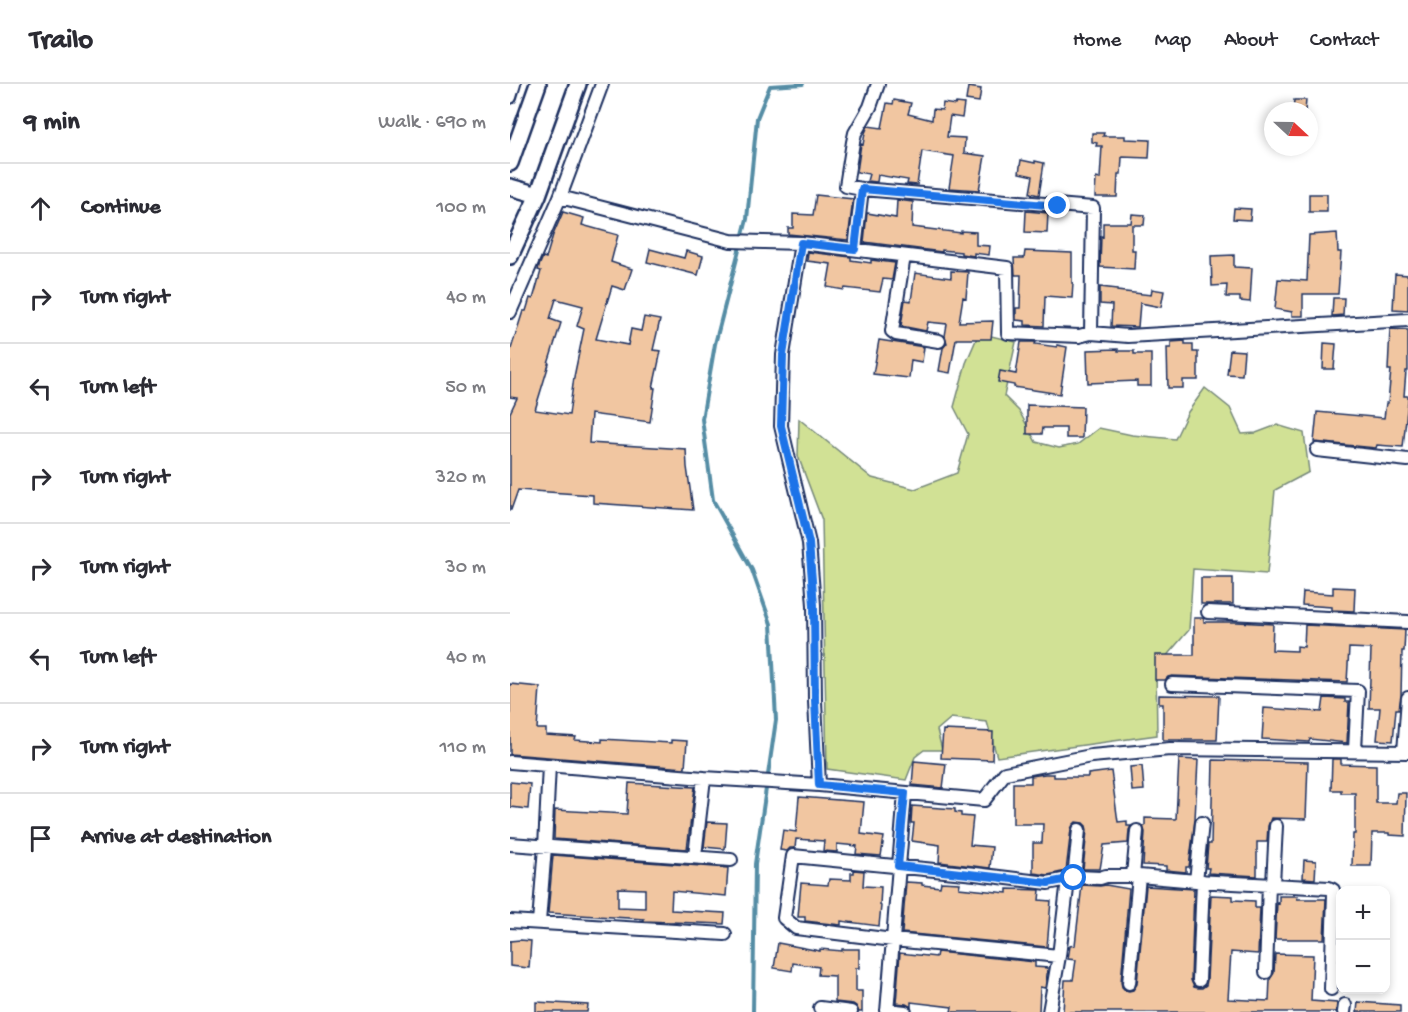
<!DOCTYPE html>
<meta charset="utf-8">
<style>
body{margin:0;font-family:"Gochi Hand",sans-serif;background:#f7f7f7;color:#2b2b33}
.controls{position:absolute;right:18px;bottom:18px;display:grid;overflow:hidden;border-radius:12px;box-shadow:0 3px 9px #0003}
.controls button{width:54px;height:54px;display:grid;place-items:center;padding:0;border:0;border-bottom:2px solid #e1e1e2;background:#fff;color:#2b2b33;font:30px sans-serif}
.compass{position:absolute;left:754px;top:18px;width:54px;height:54px;border-radius:50%;background:#fff;box-shadow:0 3px 9px #0003;rotate:112deg}
.stop{position:absolute;width:18px;height:18px;margin:-14px;border:4px solid #1a73e8;border-radius:50%;background:#fff}
.stop.end{background:#1a73e8;border-color:#fff;box-shadow:0 2px 6px #0008}
.list{margin:0;padding:0;list-style:none}
h2{display:flex;justify-content:space-between;align-items:center;height:78px;margin:0;padding:0 24px;font-size:26px}
h2 small{font-size:20px;font-weight:400;color:#7c7c81}
.list li{display:grid;grid-template-columns:39px 1fr auto;gap:18px;align-items:center;box-sizing:border-box;height:90px;padding:0 24px;border-top:2px solid #e1e1e2}
.list b{display:block;font-size:22px;white-space:nowrap}
.list em{font-size:20px;font-style:normal;color:#7c7c81}
.icon{flex:none;width:33px;height:33px;fill:none;stroke:currentColor;stroke-width:2;stroke-linecap:round;stroke-linejoin:round}
.map{position:relative;flex:none;width:898px;height:928px;overflow:hidden}
header{display:flex;align-items:center;gap:36px;box-sizing:border-box;height:84px;padding:0 30px;background:#fff;border-bottom:2px solid #e1e1e2}
header strong{font-size:28px}
nav{display:flex;gap:33px;margin-inline-start:auto;font-size:21px}
main{display:flex}
aside{flex:1;background:#fff}
.map>svg:first-child{display:block}
.green{fill:#d1e195;stroke:#76887a;stroke-width:1.5}
.lines{fill:none;stroke-linecap:round;stroke-linejoin:round}
.stream{stroke:#558da5;stroke-width:4}
.building{fill:#f1c6a1;stroke:#1b2f5e;stroke-width:1.5;fill-rule:evenodd}
.minor-casing{stroke:#1b2f5e;stroke-width:16}
.major-casing{stroke:#1b2f5e;stroke-width:20}
.minor{stroke:#fff;stroke-width:12}
.major{stroke:#fff;stroke-width:15}
.route{stroke:#1a73e8;stroke-width:8}
</style>
<header>
<strong>Trailo</strong>
<nav><a>Home</a><a>Map</a><a>About</a><a>Contact</a></nav>
</header>
<main>
<aside>
<h2>9 min<small>Walk · 690 m</small></h2>
<ul class="list">
<li><svg class="icon" aria-label="ahead" viewBox="0 0 24 24"><path d="M12 20V5M6 11l6-6 6 6"/></svg><div><b>Continue</b></div><em>100 m</em></li>
<li><svg class="icon" aria-label="right" viewBox="0 0 24 24"><path d="M7 20v-9h11M14 6l5 5-5 5"/></svg><div><b>Turn right</b></div><em>40 m</em></li>
<li><svg class="icon" aria-label="left" viewBox="0 0 24 24"><path d="M17 20v-9H6M10 6l-5 5 5 5"/></svg><div><b>Turn left</b></div><em>50 m</em></li>
<li><svg class="icon" aria-label="right" viewBox="0 0 24 24"><path d="M7 20v-9h11M14 6l5 5-5 5"/></svg><div><b>Turn right</b></div><em>320 m</em></li>
<li><svg class="icon" aria-label="right" viewBox="0 0 24 24"><path d="M7 20v-9h11M14 6l5 5-5 5"/></svg><div><b>Turn right</b></div><em>30 m</em></li>
<li><svg class="icon" aria-label="left" viewBox="0 0 24 24"><path d="M17 20v-9H6M10 6l-5 5 5 5"/></svg><div><b>Turn left</b></div><em>40 m</em></li>
<li><svg class="icon" aria-label="right" viewBox="0 0 24 24"><path d="M7 20v-9h11M14 6l5 5-5 5"/></svg><div><b>Turn right</b></div><em>110 m</em></li>
<li><svg class="icon" aria-label="arrive" viewBox="0 0 24 24"><path d="M6 21V4h12l-3 4 3 4H6"/></svg><div><b>Arrive at destination</b></div></li>
</ul>
</aside>
<div class="map">
<svg width="898" height="928" viewBox="0 0 898 928">
<rect width="100%" height="100%" fill="#fff"/>
<filter id="ink" filterUnits="userSpaceOnUse"><feTurbulence type="fractalNoise" baseFrequency=".0167" numOctaves="2"/><feDisplacementMap in="SourceGraphic" scale="12" xChannelSelector="R" yChannelSelector="G"/><feConvolveMatrix kernelMatrix="1 2 1 2 8 2 1 2 1" color-interpolation-filters="sRGB"/></filter>
<g filter="url(#ink)">
<path class="green" d="M469 249 506 258 494 312 509 327 526 358 549 364 568 360 589 344 622 351 665 355 678 328 695 304 720 324 732 350 746 349 767 341 794 349 799 388 765 406 757 490 683 485 679 546 646 584 647 651 487 673 477 638 441 634 427 646 432 666H414L405 673 396 696 317 685 312 436 288 372 289 335 362 394 405 405 447 389 458 350 444 323 456 279Z"/>
<g class="lines">
<path class="stream" d="M243 928 245 780 266 636 261 540 242 486 203 416 192 335 205 260 237 135 247 34 260 2 293 0"/>
</g>
<path class="building" d="M458 3 471 5 469 18 456 16Z
M384 16 401 19 398 30 422 36 423 25 432 26 433 19 445 21 446 19 454 20 452 34 440 32 437 53 455 54 454 69 475 72 469 106 439 104 444 72 412 67 407 101 397 100 398 96 368 91 367 98 357 97 359 90 347 88 351 60 353 61 355 49 358 42 372 44 377 19 383 20Z
M784 16H796L795 27H783Z
M582 49H594L593 52H615V55L640 56 639 74 612 73 611 90H608L607 113H585L586 94 590 95 592 62H586L587 59 582 58Z
M511 76 525 79V77L534 79 529 111 520 109 523 92 509 89Z
M799 110H817V128H799Z
M306 111 343 115 338 156 278 150V144H283V130L303 131Z
M387 116 403 118 402 143 451 149V147L466 148V161L480 162 479 171 464 169V172L451 170V168L432 166V168L354 158 357 129 386 134Z
M724 124 741 125 740 136 723 135Z
M516 127 538 129 537 149 515 148Z
M53 128 74 134 72 141 108 151 101 178 122 185 115 206 102 202 86 255 118 261 121 245 131 247 134 233 150 236 143 266 151 267 143 304H145L140 338 81 330 79 359 176 365 177 383 183 426 83 419V411L8 406 1 426H0V329L7 314 0 313V268L13 227H16L20 214 23 215 31 187 28 186 29 182 33 173 36 174 43 151ZM46 215 73 222 67 242 74 245 64 293 59 331 25 326 39 280H38L51 239 40 235Z
M622 130 635 131 634 141H622V166H625L624 185 590 183 591 152 593 153V139H621Z
M827 149 828 168H831L828 210H793V232H782V228L765 225 768 195 797 197 799 151Z
M140 165 174 174 176 167 193 172 188 191 137 178Z
M515 167 562 169V199H563L562 214 535 212 534 242 515 241V237L506 236V224H510L511 191H505L504 174H514Z
M298 168 341 173V176L361 179V176L385 179 382 196 373 195 370 208 335 204 334 206 317 203 321 180 297 177Z
M724 171V183L742 184 740 218 730 217V213H716L717 201 702 202 701 172Z
M441 187 458 188 456 214 453 213 449 238 483 237 481 255H446L440 289 429 287 433 264 437 259 435 252 437 240 418 238 416 247 391 242 395 216 401 217 405 189 441 194Z
M885 190 898 191V226L883 225Z
M590 203 607 205V207L641 211 642 205 654 207 651 223 630 219 628 243 601 242 602 221 590 220Z
M823 214H834L833 231 822 232Z
M880 245 898 246V287H896L894 312H898V316L893 363 867 361 866 364 804 358 807 328 874 334 876 319H878L881 286H878Z
M369 256 414 263 412 278 401 276 399 294 363 290Z
M675 257V260H683V268H688V296H673V304H658L657 264H661V258Z
M511 258H526L525 260 547 263V261L557 263 550 310 504 303V301L488 298 490 287 506 290Z
M814 259 826 260 824 285H813Z
M608 265V267H624V270H641V302H627V297L578 299 577 266Z
M720 266 734 267 732 291 717 290Z
M517 321 573 323 572 354H556V344H533L532 350H517Z
M691 494H723V520H691Z
M823 503 845 504 844 527 822 526V523L792 521 793 508 823 510Z
M684 534H692L694 535V538H727L763 540 762 566 787 567V562L794 563 795 541 895 546 894 567H892L891 611 889 625H886L883 657 867 656 870 624H859L861 565 839 564 837 598 662 592 658 593 655 596H645V571H684Z
M0 600 30 603 27 645H36V651L66 653 65 656 92 658V655L161 659V656L177 657 175 684 0 670Z
M649 611 709 612 707 656H653V620H649Z
M814 614 835 615V618H839L837 659 800 655 799 658 752 655 754 624 812 628Z
M433 646 483 648 482 676 431 674Z
M669 675 688 676 685 735 679 783H676V788L656 786V782L633 781 635 748 633 742H635V734L666 735Z
M822 675H831V680L866 681V719H886L887 709H896L895 752 879 751V749H862L861 782H842L843 750H845V709H831V706H821Z
M703 676 798 678 796 735 761 734 758 742 757 758H747V792L698 789 699 784H696L698 760H701Z
M404 677 436 680 433 704 402 701Z
M632 682 634 706 622 707 620 683Z
M601 687 608 738 617 737V742H621L619 746 618 759 594 761 590 785H573L577 746 576 742 573 739 566 738 563 741 561 745 556 787 538 791 523 789V759H532L533 740H503V699H521V692L535 690H544V693H578V690Z
M0 698 20 700 18 725 0 723Z
M119 699 185 703 177 765 44 755 45 726 117 730Z
M289 713 354 718 351 750 374 753 371 772 346 770 347 762 327 760V768L313 767 314 757 286 755 285 764H280L277 767 270 766 273 746 286 748Z
M402 722 445 725V728L451 729V732L463 733 460 761 482 763 480 784 429 778 430 761 402 757 404 739H401Z
M197 738 217 739 215 765 194 763Z
M43 771 218 784 216 812 162 807 161 826 215 829 214 840 134 837V835L38 829ZM108 804 135 805V824L108 823Z
M794 776 806 777 805 795 793 794Z
M344 786 354 787 353 802 371 803 370 821 371 822 369 842 331 837V841L295 837V833H288L291 799 318 801 319 795 341 796V789H344Z
M396 798 412 799V801L430 803 431 798 450 799 449 804 497 809V805L530 806 529 816 541 817 537 863 392 849Z
M572 801 590 802 596 801 619 805 611 898 612 903 615 906 619 907 623 906 627 900 636 802 684 805 681 896 684 903 688 904H692L696 901 697 896 701 811 723 812V816L745 817V824H750L748 870 721 868 718 915 759 917 760 895 764 889 765 870 803 871 801 917 827 919 826 928H553L555 896H563L566 876 558 875 560 862 565 861Z
M769 812H788L787 815H816L814 855H765L767 819 769 820Z
M10 856 21 857 19 884 0 882V857Z
M268 859 310 867V865L332 867V865H349V884H346V907H352V928H349L346 922 343 920 325 918V892L308 891 309 883 283 879 282 887 264 884Z
M427 868 525 878V883L538 884 535 904 530 903 529 928H441L442 923 401 918V923L396 920 386 919 390 869 426 873Z
M26 918 78 921 77 928H26Z
M848 918 890 921V928H847Z"/>
<g class="lines">
<defs>
<path id="minor" d="M0 13 4 0
M352 105 583 124 581 249
M50 113 221 157 291 159 497 184 498 249 569 252 581 249 618 252 898 236
M291 159 273 271 271 342 299 459 304 521 305 617 309 701
M345 165 352 105 336 102 343 58 345 49 360 23 368 0
M394 172 382 247 386 250 429 257
M0 228 50 113 92 0
M807 366 898 376
M698 528 898 538
M662 600 848 607 845 666
M894 668 898 614
M0 678 194 694 309 701 474 716 495 689 581 672 660 665 898 668
M0 760 221 776
M185 772 194 694
M623 792 627 747
M564 794 569 746
M686 797 692 739
M763 800 766 742
M0 837 215 850
M29 838 35 763 39 681
M549 872 383 856 286 844 274 834 283 772 465 790 538 799 568 793 590 794 596 792H629L686 797 819 804 823 806 824 810 821 905
M756 888 759 800
M689 896 693 797
M619 899 629 792
M310 924 341 928
M377 926 395 928
M377 928 395 709
M539 928 549 872 558 796
M834 928 835 921"/>
<path id="major" d="M0 79 28 0
M0 103 28 111
M0 172 28 111 68 0"/>
</defs>
<use href="#minor" class="minor-casing"/>
<use href="#major" class="major-casing"/>
<use href="#minor" class="minor"/>
<use href="#major" class="major"/>
</g>
</g>
<g class="lines" filter="url(#ink)">
<path class="route" d="M548 122 352 105 345 165 291 159 273 271 271 342 299 459 304 521 305 616 309 701 395 709 388 782 538 799 564 794"/>
</g>
</svg>
<div class="controls">
<button>+</button>
<button>−</button>
</div>
<svg class="compass" viewBox="-18 -18 36 36"><path d="M0-13l5 13h-10z" fill="#e53935"/><path d="M0 13l5-13h-10z" fill="#7c7c81"/></svg>
<div class="stop" style="left:564px;top:794px"></div>
<div class="stop end" style="left:548px;top:122px"></div>
</div>
</main>
